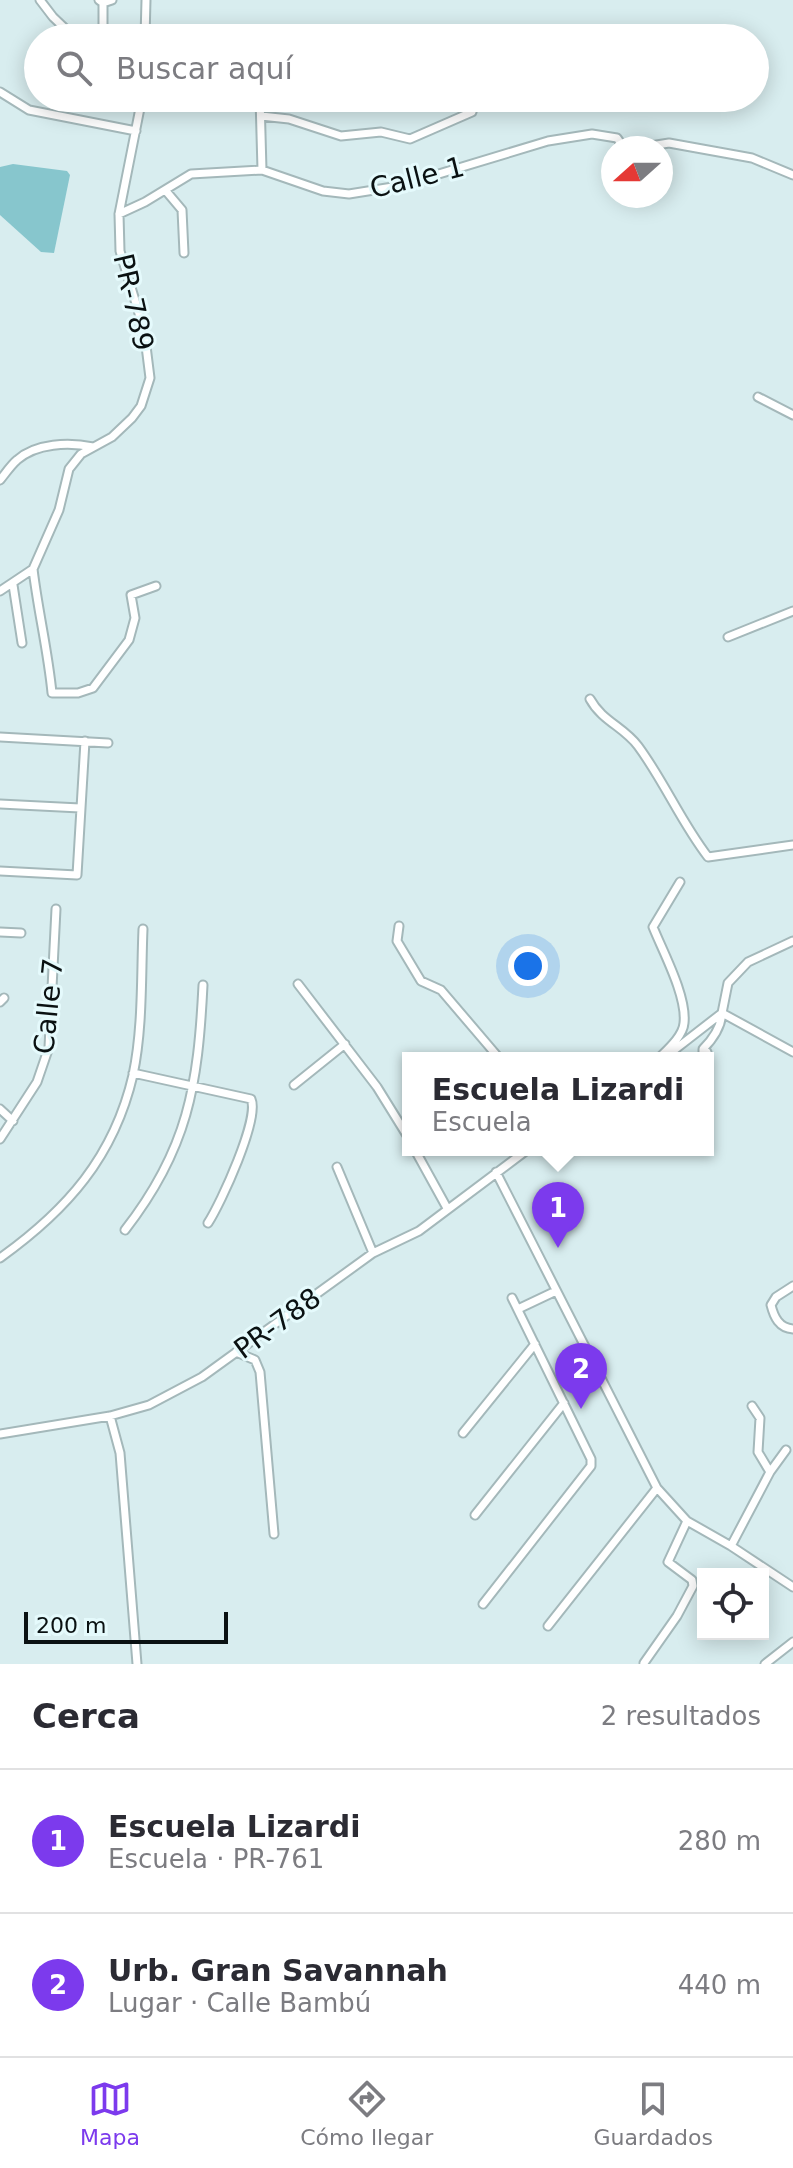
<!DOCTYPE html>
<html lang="es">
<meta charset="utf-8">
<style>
body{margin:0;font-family:"DejaVu Sans",sans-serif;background:#f2f2f3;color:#2b2b33}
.controls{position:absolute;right:24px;bottom:24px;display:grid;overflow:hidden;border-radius:0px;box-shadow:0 4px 20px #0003}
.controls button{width:72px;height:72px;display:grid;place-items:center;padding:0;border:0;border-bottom:2px solid #e1e1e2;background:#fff;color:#2b2b33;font:40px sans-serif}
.compass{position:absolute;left:601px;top:136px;width:72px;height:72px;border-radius:50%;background:#fff;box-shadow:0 4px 20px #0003;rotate:249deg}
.scale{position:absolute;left:24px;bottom:20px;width:204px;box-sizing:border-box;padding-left:8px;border:4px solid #0a1112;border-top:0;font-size:22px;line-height:28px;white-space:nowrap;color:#0a1112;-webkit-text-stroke:6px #e5fafc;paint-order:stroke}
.you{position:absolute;left:528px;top:966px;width:28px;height:28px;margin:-20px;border:6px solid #fff;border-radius:50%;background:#1a73e8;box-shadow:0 0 0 12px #1a73e833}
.badge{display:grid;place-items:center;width:52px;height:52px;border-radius:50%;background:#7c3aed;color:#fff;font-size:26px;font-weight:700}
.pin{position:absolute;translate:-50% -66px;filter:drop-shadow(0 2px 4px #0008)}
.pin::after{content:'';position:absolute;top:42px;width:28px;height:24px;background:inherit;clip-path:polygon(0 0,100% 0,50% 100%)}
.popup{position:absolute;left:402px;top:1052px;width:312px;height:104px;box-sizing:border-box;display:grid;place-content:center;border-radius:0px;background:#fff;filter:drop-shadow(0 2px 6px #0005);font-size:26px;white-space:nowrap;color:#7c7c81}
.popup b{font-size:30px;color:#2b2b33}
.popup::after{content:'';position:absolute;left:50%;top:100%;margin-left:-16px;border:16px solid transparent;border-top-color:#fff}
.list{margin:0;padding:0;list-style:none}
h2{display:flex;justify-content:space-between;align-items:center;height:104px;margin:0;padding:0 32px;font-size:34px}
h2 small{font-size:26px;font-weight:400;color:#7c7c81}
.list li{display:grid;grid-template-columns:52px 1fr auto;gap:24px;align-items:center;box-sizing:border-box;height:144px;padding:0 32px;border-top:2px solid #e1e1e2}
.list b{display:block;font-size:30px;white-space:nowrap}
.list p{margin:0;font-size:26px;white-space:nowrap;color:#7c7c81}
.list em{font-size:26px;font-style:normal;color:#7c7c81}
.icon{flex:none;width:44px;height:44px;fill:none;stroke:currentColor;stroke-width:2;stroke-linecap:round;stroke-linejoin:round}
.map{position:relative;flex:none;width:793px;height:1664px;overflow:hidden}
.search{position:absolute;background:#fff;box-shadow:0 4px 20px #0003;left:24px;right:24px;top:24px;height:88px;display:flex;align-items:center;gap:20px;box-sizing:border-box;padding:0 28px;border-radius:44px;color:#7c7c81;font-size:30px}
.sheet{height:392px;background:#fff}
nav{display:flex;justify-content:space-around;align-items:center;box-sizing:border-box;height:112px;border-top:2px solid #e1e1e2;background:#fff;font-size:22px;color:#7c7c81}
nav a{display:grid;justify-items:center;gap:4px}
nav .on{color:#7c3aed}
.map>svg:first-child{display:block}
.green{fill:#87c6cd}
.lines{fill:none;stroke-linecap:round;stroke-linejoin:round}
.minor-casing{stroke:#a4b8ba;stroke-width:11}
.minor{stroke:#fff;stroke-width:7}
.labels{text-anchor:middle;stroke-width:6;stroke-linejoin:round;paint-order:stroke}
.street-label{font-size:28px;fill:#0a1112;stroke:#e5fafc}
</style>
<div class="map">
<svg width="793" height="1664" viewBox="0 0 793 1664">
<rect width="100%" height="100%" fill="#d8edef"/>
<path class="green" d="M13 164 67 171 70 175 54 253 41 252 0 215V167Z"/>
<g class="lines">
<defs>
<path id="minor" d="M40 0 53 17 75 38
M99 0 103 3 112 0
M103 3V38
M145 38 146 0
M0 92 29 110 136 131
M260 98 262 170
M261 116 289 119 341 136 381 132 410 139 472 112 475 98
M638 148 669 143 752 158 793 175
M166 191 182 210 184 253
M119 214 145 202 191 174 262 170 323 191 349 194 399 186 548 141 592 134 617 138 624 148
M758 397 793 415
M0 480C5 474 11 465 17 460 36 443 69 442 93 447
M33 569C38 611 48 651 52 693H78L93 688 129 640 135 618 131 595 156 586
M13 585 22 643
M0 591 33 569 59 510 69 469 81 454 112 437 132 418 141 406 150 378 144 330 120 251 119 214 142 98
M728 637 793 611
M590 699C602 721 624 727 638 746 664 781 681 822 708 857L793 845
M0 737 108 743
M0 804 80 808
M0 871 77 875 85 741
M399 926 397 941 421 981 441 990 499 1058
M0 932 21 933
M298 984 377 1087 408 1137
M0 1002 4 998
M707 1052 703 1053V1049C713 1039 721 1028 722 1013L793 1052
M659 1058C668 1049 683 1036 684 1023 687 996 663 952 653 927L680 882
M664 1058 722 1013 728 983 748 962 793 941
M133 1073 251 1099C260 1118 221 1203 208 1223
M294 1085 345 1044
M0 1109 13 1121
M0 1139 37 1082 49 1047 56 909
M415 1150 447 1208
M337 1167 373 1253
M496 1172 657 1488 687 1521 731 1546 793 1587
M125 1230C188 1149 198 1086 203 985
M0 1258C67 1210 114 1157 133 1075 143 1028 141 976 143 929
M793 1286 776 1297 771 1305C774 1317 779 1328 793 1329
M518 1309 556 1291
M236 1352 255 1360 260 1372 274 1534
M752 1406 760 1418 758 1452 770 1472
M110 1416 120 1453 137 1664
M463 1433 535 1344
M0 1434 110 1416 149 1405 202 1377 373 1253 419 1231 527 1150
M475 1515 564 1403
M731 1546 770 1472 786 1450
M483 1604 591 1466V1459L512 1298
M548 1626 657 1488
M644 1663 677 1616 693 1586 692 1580 668 1562 687 1521
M765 1664 793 1642"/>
</defs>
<use href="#minor" class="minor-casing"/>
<use href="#minor" class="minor"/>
</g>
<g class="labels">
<g class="street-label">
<text transform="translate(417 177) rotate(-14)" y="10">Calle 1</text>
<text transform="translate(134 302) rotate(77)" y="10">PR-789</text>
<text transform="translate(48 1006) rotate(-84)" y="10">Calle 7</text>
<text transform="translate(277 1323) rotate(-36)" y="10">PR-788</text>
</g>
</g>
</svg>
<div class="controls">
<button><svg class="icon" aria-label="locate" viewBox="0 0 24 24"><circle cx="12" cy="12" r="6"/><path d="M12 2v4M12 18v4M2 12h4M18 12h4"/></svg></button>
</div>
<svg class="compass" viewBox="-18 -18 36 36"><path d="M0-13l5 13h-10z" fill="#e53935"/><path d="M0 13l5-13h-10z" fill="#7c7c81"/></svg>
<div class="scale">200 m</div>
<div class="you"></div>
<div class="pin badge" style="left:558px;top:1248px">1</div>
<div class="popup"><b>Escuela Lizardi</b>Escuela</div>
<div class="pin badge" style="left:581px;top:1409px">2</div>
<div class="search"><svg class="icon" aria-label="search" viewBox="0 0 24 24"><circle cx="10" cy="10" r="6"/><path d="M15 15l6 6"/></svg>Buscar aquí</div>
</div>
<section class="sheet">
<h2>Cerca<small>2 resultados</small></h2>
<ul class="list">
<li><span class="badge">1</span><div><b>Escuela Lizardi</b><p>Escuela · PR-761</p></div><em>280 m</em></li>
<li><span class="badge">2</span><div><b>Urb. Gran Savannah</b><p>Lugar · Calle Bambú</p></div><em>440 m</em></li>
</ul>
</section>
<nav>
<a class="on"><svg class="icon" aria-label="map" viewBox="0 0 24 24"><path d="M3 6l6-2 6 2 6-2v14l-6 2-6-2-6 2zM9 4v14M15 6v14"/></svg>Mapa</a>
<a><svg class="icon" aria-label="directions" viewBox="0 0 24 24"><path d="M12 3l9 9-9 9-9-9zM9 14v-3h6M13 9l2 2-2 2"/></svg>Cómo llegar</a>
<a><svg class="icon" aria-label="saved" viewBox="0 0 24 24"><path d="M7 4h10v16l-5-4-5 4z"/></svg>Guardados</a>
</nav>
